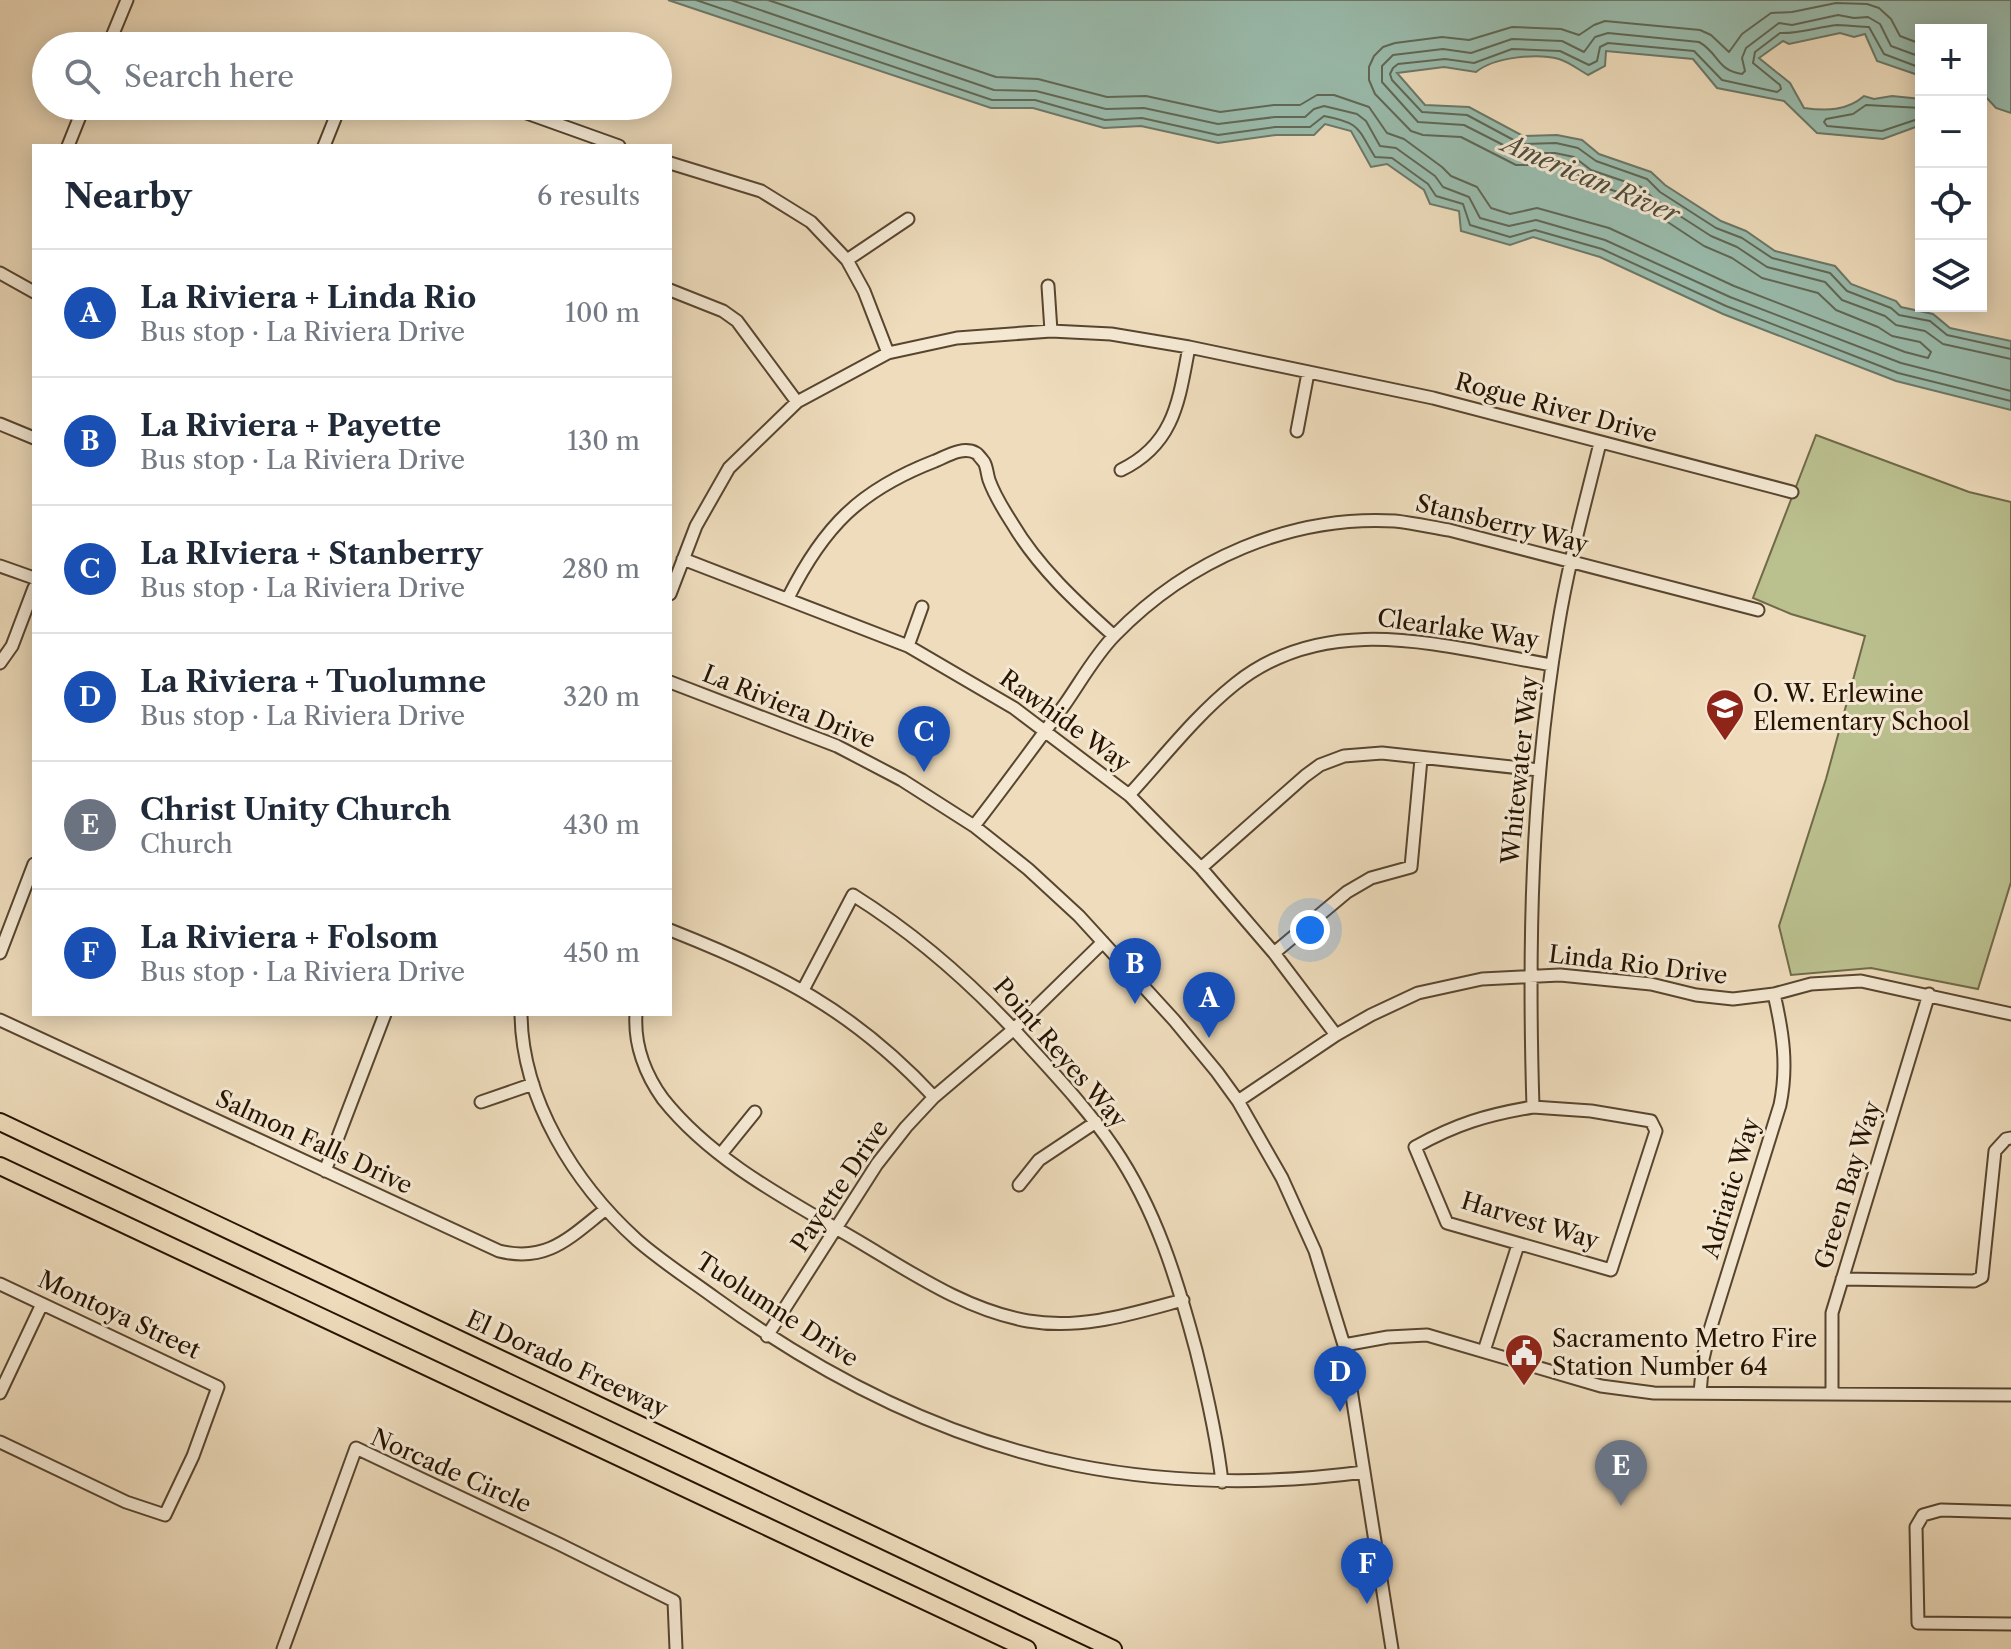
<!DOCTYPE html>
<meta charset="utf-8">
<style>
body{margin:0;font-family:"Libre Caslon Text",serif;background:#f2f2f3;color:#1f2937}
.controls{position:absolute;right:24px;top:24px;display:grid;overflow:hidden;border-radius:0px;box-shadow:0 4px 20px #0003}
.controls button{width:72px;height:72px;display:grid;place-items:center;padding:0;border:0;border-bottom:2px solid #e0e1e3;background:#fff;color:#1f2937;font:40px sans-serif}
.you{position:absolute;left:1310px;top:930px;width:28px;height:28px;margin:-20px;border:6px solid #fff;border-radius:50%;background:#1a73e8;box-shadow:0 0 0 12px #1a73e833}
.badge{display:grid;place-items:center;width:52px;height:52px;border-radius:50%;background:#8f2418;color:#fff;font-size:26px;font-weight:700}
.pin{position:absolute;translate:-50% -66px;filter:drop-shadow(0 2px 4px #0008)}
.pin::after{content:'';position:absolute;top:42px;width:28px;height:24px;background:inherit;clip-path:polygon(0 0,100% 0,50% 100%)}
.list{margin:0;padding:0;list-style:none}
h2{display:flex;justify-content:space-between;align-items:center;height:104px;margin:0;padding:0 32px;font-size:34px}
h2 small{font-size:26px;font-weight:400;color:#747a83}
.list li{display:grid;grid-template-columns:52px 1fr auto;gap:24px;align-items:center;box-sizing:border-box;height:128px;padding:0 32px;border-top:2px solid #e0e1e3}
.list b{display:block;font-size:30px;white-space:nowrap}
.list p{margin:0;font-size:26px;white-space:nowrap;color:#747a83}
.list em{font-size:26px;font-style:normal;color:#747a83}
.icon{flex:none;width:44px;height:44px;fill:none;stroke:currentColor;stroke-width:2;stroke-linecap:round;stroke-linejoin:round}
.map{position:relative;flex:none;width:2011px;height:1649px;overflow:hidden}
.search{position:absolute;background:#fff;box-shadow:0 4px 20px #0003;left:32px;top:32px;width:640px;height:88px;display:flex;align-items:center;gap:20px;box-sizing:border-box;padding:0 28px;border-radius:44px;color:#747a83;font-size:30px}
.panel{position:absolute;background:#fff;box-shadow:0 4px 20px #0003;left:32px;top:144px;width:640px;height:872px;border-radius:0px}
.map>svg:first-child{display:block}
.green{fill:#bbc08f;stroke:#706a48;stroke-width:2}
.water{fill:#9abcad;stroke:#6c7868;stroke-width:2}
.lines{fill:none;stroke-linecap:round;stroke-linejoin:round}
.shore{stroke:#606856;stroke-width:2}
.minor-casing{stroke:#58452f;stroke-width:15}
.highway-casing{stroke:#261300;stroke-width:20}
.minor{stroke:#f4e8d3;stroke-width:11}
.highway{stroke:#eedcbc;stroke-width:16}
.labels{text-anchor:middle;stroke-width:6;stroke-linejoin:round;paint-order:stroke}
.street-label{font-size:24px;fill:#261300;stroke:#f4e8d3}
.poi-label{font-size:24px;fill:#261300;stroke:#f4e8d3;text-anchor:start}
.water-label{font-size:26px;font-style:italic;fill:#4f4e3d;stroke:#f4e8d3}
</style>
<div class="map">
<svg width="2011" height="1649" viewBox="0 0 2011 1649">
<rect width="100%" height="100%" fill="#eedcbc"/>
<filter id="stains"><feTurbulence type="fractalNoise" baseFrequency=".0025" numOctaves="4"/><feColorMatrix values="0 0 0 0 .2 0 0 0 0 .09 0 0 0 0 .02 0 0 0 .5 -.17"/></filter>
<radialGradient id="worn" r=".72"><stop offset=".6" stop-color="#630" stop-opacity="0"/><stop offset="1" stop-color="#630" stop-opacity=".3"/></radialGradient>
<path class="green" d="M1816 435 1969 492 2011 502V882L1978 989 1871 968 1791 975 1779 926 1826 779 1865 636 1791 614 1753 598Z"/>
<path class="water" d="M668 0H2011V113L1996 108 1985 96H1981V30H1921V76L1877 61 1865 34 1854 37 1840 33 1789 44 1783 41 1759 58 1790 83 1804 108C1826 111 1847 111 1864 96L1874 99 1892 96 1921 99V125L1883 139 1817 133 1784 101 1717 88 1693 59 1606 51 1605 66 1588 75C1579 70 1569 62 1559 59 1537 53 1494 57 1476 72L1444 67 1397 73 1425 105 1469 107 1523 136 1557 135 1582 140 1599 154 1651 172 1665 185 1721 221 1746 231 1775 251 1835 266 1851 284 1896 301 1901 307 1933 314 1950 328 2011 341V410L1896 381 1723 314 1600 257 1533 237 1510 245 1461 231 1459 211 1430 204 1424 190 1387 164 1371 167 1351 131 1325 124 1314 135H1276L1218 143 1141 126 1104 128 1033 108H991Z"/>
<g class="lines">
<path class="shore" d="M696 0 992 100H1035L1105 120 1142 118 1218 135 1275 127H1310L1324 116C1361 123 1357 128 1375 157L1392 158 1428 184 1436 196 1463 204 1470 225 1510 237 1535 230 1602 249 1726 306 1898 373 2011 401
M731 0 994 90 1036 91 1106 109 1144 108 1218 124 1275 117H1305L1314 109 1324 106 1357 114 1366 121 1380 146 1396 148 1435 176 1443 187 1469 197 1480 218 1509 226 1536 220 1605 240 1730 297 1901 363 2011 391
M768 0 996 77 1038 79 1107 97 1146 96 1220 112 1274 105H1300L1317 95H1334L1369 107 1387 133 1404 139 1442 167 1451 176 1477 187 1491 208 1510 214 1537 208 1609 228 1734 286 1905 352 1928 358 1931 352 1920 342 1892 336 1878 327 1836 310 1818 293 1762 278 1732 258 1704 246 1648 209 1635 198 1586 181 1569 168 1554 165H1516L1461 137 1423 135 1411 131 1375 94 1369 80V67L1374 56 1383 47 1395 43 1442 37 1469 40 1512 27 1561 29 1579 35 1594 25 1605 21 1700 30 1711 35 1729 52 1742 34 1771 13 1792 12 1836 3 1867 4 1879 8 1891 19 1900 36 1921 44
M1921 57 1891 46 1880 24 1868 17 1854 18 1838 15 1792 25 1779 23 1746 48 1742 58 1745 71 1742 74C1716 70 1719 53 1699 42L1608 33 1595 37 1584 52 1562 41 1512 39 1471 53 1443 49 1393 55 1382 66V82L1418 122 1464 125 1519 153H1555L1574 157 1591 170 1641 187 1655 200 1711 236 1737 247 1767 267 1825 282 1842 300 1885 316 1896 325 1925 331 1943 344 2011 359
M1921 68 1884 54 1869 27C1865 27 1841 25 1837 25 1817 27 1799 34 1780 33L1755 52 1753 63 1780 85 1781 89 1777 92 1722 80 1694 51 1608 43 1600 47 1597 61 1589 65 1560 51 1512 49 1474 63 1445 59 1398 64 1393 68 1390 74 1392 80 1422 112 1467 115 1521 144 1556 143 1578 148 1596 161 1647 179 1660 192 1716 228 1742 238 1772 258 1830 273 1847 291 1891 308 1899 315 1930 321 1947 335 2011 349
M1921 108 1866 105 1853 114 1826 119 1824 122 1827 126 1882 131 1921 118"/>
<defs>
<path id="minor" d="M108 46 127 0
M507 106 619 146
M68 146 84 106
M324 146 340 106
M670 163 761 191 811 222 847 260 864 291 888 353
M847 260 908 219
M0 273 34 292
M1048 286 1051 331
M670 290 723 311 737 321 797 402
M0 424 34 438
M1297 431 1308 373
M1121 470C1175 444 1179 399 1189 347
M683 559 908 646 1014 708 1129 795 1201 868 1274 953 1336 1035
M0 566 34 578
M670 594 696 526 729 468 797 402 888 353 957 338 1051 331 1111 334 1189 347 1433 398 1792 492
M788 598C824 526 860 490 935 461 947 456 963 446 976 453 977 453 983 461 984 462 987 467 987 474 989 480 994 494 1003 509 1012 523 1038 567 1076 602 1114 636
M908 646 922 607
M0 663 12 646 34 588
M670 682 837 746 902 780 974 826 1028 869 1079 916 1174 1020 1217 1072 1238 1101 1282 1178 1315 1251 1344 1345 1392 1649
M1129 795C1163 758 1195 716 1235 684 1329 609 1444 647 1552 665
M974 826C1005 786 1035 745 1065 704 1081 681 1096 654 1115 635 1188 560 1290 515 1395 521 1413 523 1431 527 1449 530L1758 610
M1201 868 1305 776 1320 765 1344 756 1382 753 1539 770
M670 930C779 973 853 1010 934 1097
M0 953 34 864
M1274 953 1347 892 1371 878 1411 867 1421 759
M803 990 853 895C920 937 976 987 1028 1045 1058 1078 1089 1111 1114 1148 1156 1210 1177 1279 1196 1350 1207 1394 1217 1437 1222 1482
M521 1014C522 1100 575 1184 637 1240 661 1261 689 1279 715 1298 824 1377 942 1438 1075 1465 1171 1484 1267 1485 1364 1472
M636 1014C634 1044 645 1074 663 1099 713 1162 790 1201 858 1241 912 1273 966 1310 1028 1321 1082 1330 1131 1314 1183 1300
M0 1020 499 1251C548 1263 570 1237 606 1209
M1238 1101 1336 1035 1371 1015 1418 993 1482 979 1560 975 1651 984 1696 995 1733 999 1774 994 1811 984 1861 981 2011 1014
M481 1102 533 1084
M1533 1107C1528 945 1531 787 1558 627 1568 565 1585 504 1600 443
M1533 1107 1591 1111 1651 1121 1656 1131 1611 1270 1447 1223 1415 1147C1456 1124 1486 1115 1533 1107Z
M721 1154 755 1112
M325 1171 385 1014
M1019 1185 1039 1160 1096 1122
M1842 1279 1974 1281 1982 1277 1995 1151 2006 1139 2011 1138
M0 1284 218 1387 193 1456 165 1515 126 1502 0 1442
M767 1336 877 1164 906 1127 934 1097 1014 1029 1103 942
M1344 1345 1388 1337 1427 1335 1601 1386 1654 1393 2011 1395
M1484 1351 1518 1245
M0 1393 42 1304
M1700 1393 1703 1359 1709 1333 1780 1105C1788 1066 1783 1033 1774 994
M1832 1393V1313L1929 994
M2011 1512 1941 1510 1923 1515 1916 1527 1918 1623 2011 1624
M283 1649 356 1448 559 1544 674 1601 676 1649"/>
<path id="highway" d="M0 1122 1113 1649
M0 1166 1027 1649"/>
</defs>
<use href="#minor" class="minor-casing"/>
<use href="#highway" class="highway-casing"/>
<use href="#minor" class="minor"/>
<use href="#highway" class="highway"/>
</g>
<defs>
<symbol id="school-pin" viewBox="-11 -11 22 30"><path d="M0 17L-7.5 6A9.5 9.5 0 1 1 7.5 6Z" fill="#8f2418" stroke="#f4e8d3"/><path d="M0-5L7-2L0 1L-7-2ZM-4 1L0 2.5L4 1V4Q0 6-4 4Z" fill="#fff"/></symbol>
<symbol id="civic-pin" viewBox="-11 -11 22 30"><path d="M0 17L-7.5 6A9.5 9.5 0 1 1 7.5 6Z" fill="#8f2418" stroke="#f4e8d3"/><path d="M-.6-6.5H3V-4.5H.6V-3L4-1V1h2V6H-6V1h2V-1L-.6-3ZM-1.2 2.5V6h2.4V2.5Z" fill="#fff"/></symbol>
</defs>
<g fill-rule="evenodd">
<use href="#school-pin" x="1703" y="686" width="44" height="60"/>
<use href="#civic-pin" x="1502" y="1331" width="44" height="60"/>
</g>
<g class="labels">
<g class="street-label">
<text transform="translate(1556 408) rotate(15)" y="8">Rogue River Drive</text>
<text transform="translate(1502 524) rotate(14)" y="8">Stansberry Way</text>
<text transform="translate(1458 629) rotate(8)" y="8">Clearlake Way</text>
<text transform="translate(789 707) rotate(22)" y="8">La Riviera Drive</text>
<text transform="translate(1065 721) rotate(36)" y="8">Rawhide Way</text>
<text transform="translate(1520 770) rotate(-84)" y="8">Whitewater Way</text>
<text transform="translate(1638 965) rotate(7)" y="8">Linda Rio Drive</text>
<text transform="translate(1060 1053) rotate(49)" y="8">Point Reyes Way</text>
<text transform="translate(314 1142) rotate(25)" y="8">Salmon Falls Drive</text>
<text transform="translate(1848 1185) rotate(-73)" y="8">Green Bay Way</text>
<text transform="translate(840 1186) rotate(-56)" y="8">Payette Drive</text>
<text transform="translate(1731 1188) rotate(-73)" y="8">Adriatic Way</text>
<text transform="translate(1530 1221) rotate(17)" y="8">Harvest Way</text>
<text transform="translate(777 1310) rotate(33)" y="8">Tuolumne Drive</text>
<text transform="translate(119 1315) rotate(25)" y="8">Montoya Street</text>
<text transform="translate(567 1364) rotate(25)" y="8">El Dorado Freeway</text>
<text transform="translate(451 1471) rotate(24)" y="8">Norcade Circle</text>
</g>
<g class="poi-label">
<text x="1753" y="702">O. W. Erlewine<tspan x="1753" dy="28">Elementary School</tspan></text>
<text x="1552" y="1347">Sacramento Metro Fire<tspan x="1552" dy="28">Station Number 64</tspan></text>
</g>
<g class="water-label">
<text transform="translate(1591 179) rotate(23)" y="9">American River</text>
</g>
</g>
<rect width="100%" height="100%" filter="url(#stains)"/>
<rect width="100%" height="100%" fill="url(#worn)"/>
</svg>
<div class="controls">
<button>+</button>
<button>−</button>
<button><svg class="icon" aria-label="locate" viewBox="0 0 24 24"><circle cx="12" cy="12" r="6"/><path d="M12 2v4M12 18v4M2 12h4M18 12h4"/></svg></button>
<button><svg class="icon" aria-label="layers" viewBox="0 0 24 24"><path d="M12 4l9 5-9 5-9-5zM3 14l9 5 9-5"/></svg></button>
</div>
<div class="you"></div>
<div class="pin badge" style="left:1209px;top:1038px;background:#1a4fb4">A</div>
<div class="pin badge" style="left:1135px;top:1004px;background:#1a4fb4">B</div>
<div class="pin badge" style="left:924px;top:772px;background:#1a4fb4">C</div>
<div class="pin badge" style="left:1340px;top:1412px;background:#1a4fb4">D</div>
<div class="pin badge" style="left:1621px;top:1506px;background:#6b7280">E</div>
<div class="pin badge" style="left:1367px;top:1604px;background:#1a4fb4">F</div>
<div class="search"><svg class="icon" aria-label="search" viewBox="0 0 24 24"><circle cx="10" cy="10" r="6"/><path d="M15 15l6 6"/></svg>Search here</div>
<section class="panel">
<h2>Nearby<small>6 results</small></h2>
<ul class="list">
<li><span class="badge" style="background:#1a4fb4">A</span><div><b>La Riviera + Linda Rio</b><p>Bus stop · La Riviera Drive</p></div><em>100 m</em></li>
<li><span class="badge" style="background:#1a4fb4">B</span><div><b>La Riviera + Payette</b><p>Bus stop · La Riviera Drive</p></div><em>130 m</em></li>
<li><span class="badge" style="background:#1a4fb4">C</span><div><b>La RIviera + Stanberry</b><p>Bus stop · La Riviera Drive</p></div><em>280 m</em></li>
<li><span class="badge" style="background:#1a4fb4">D</span><div><b>La Riviera + Tuolumne</b><p>Bus stop · La Riviera Drive</p></div><em>320 m</em></li>
<li><span class="badge" style="background:#6b7280">E</span><div><b>Christ Unity Church</b><p>Church</p></div><em>430 m</em></li>
<li><span class="badge" style="background:#1a4fb4">F</span><div><b>La Riviera + Folsom</b><p>Bus stop · La Riviera Drive</p></div><em>450 m</em></li>
</ul>
</section>
</div>
